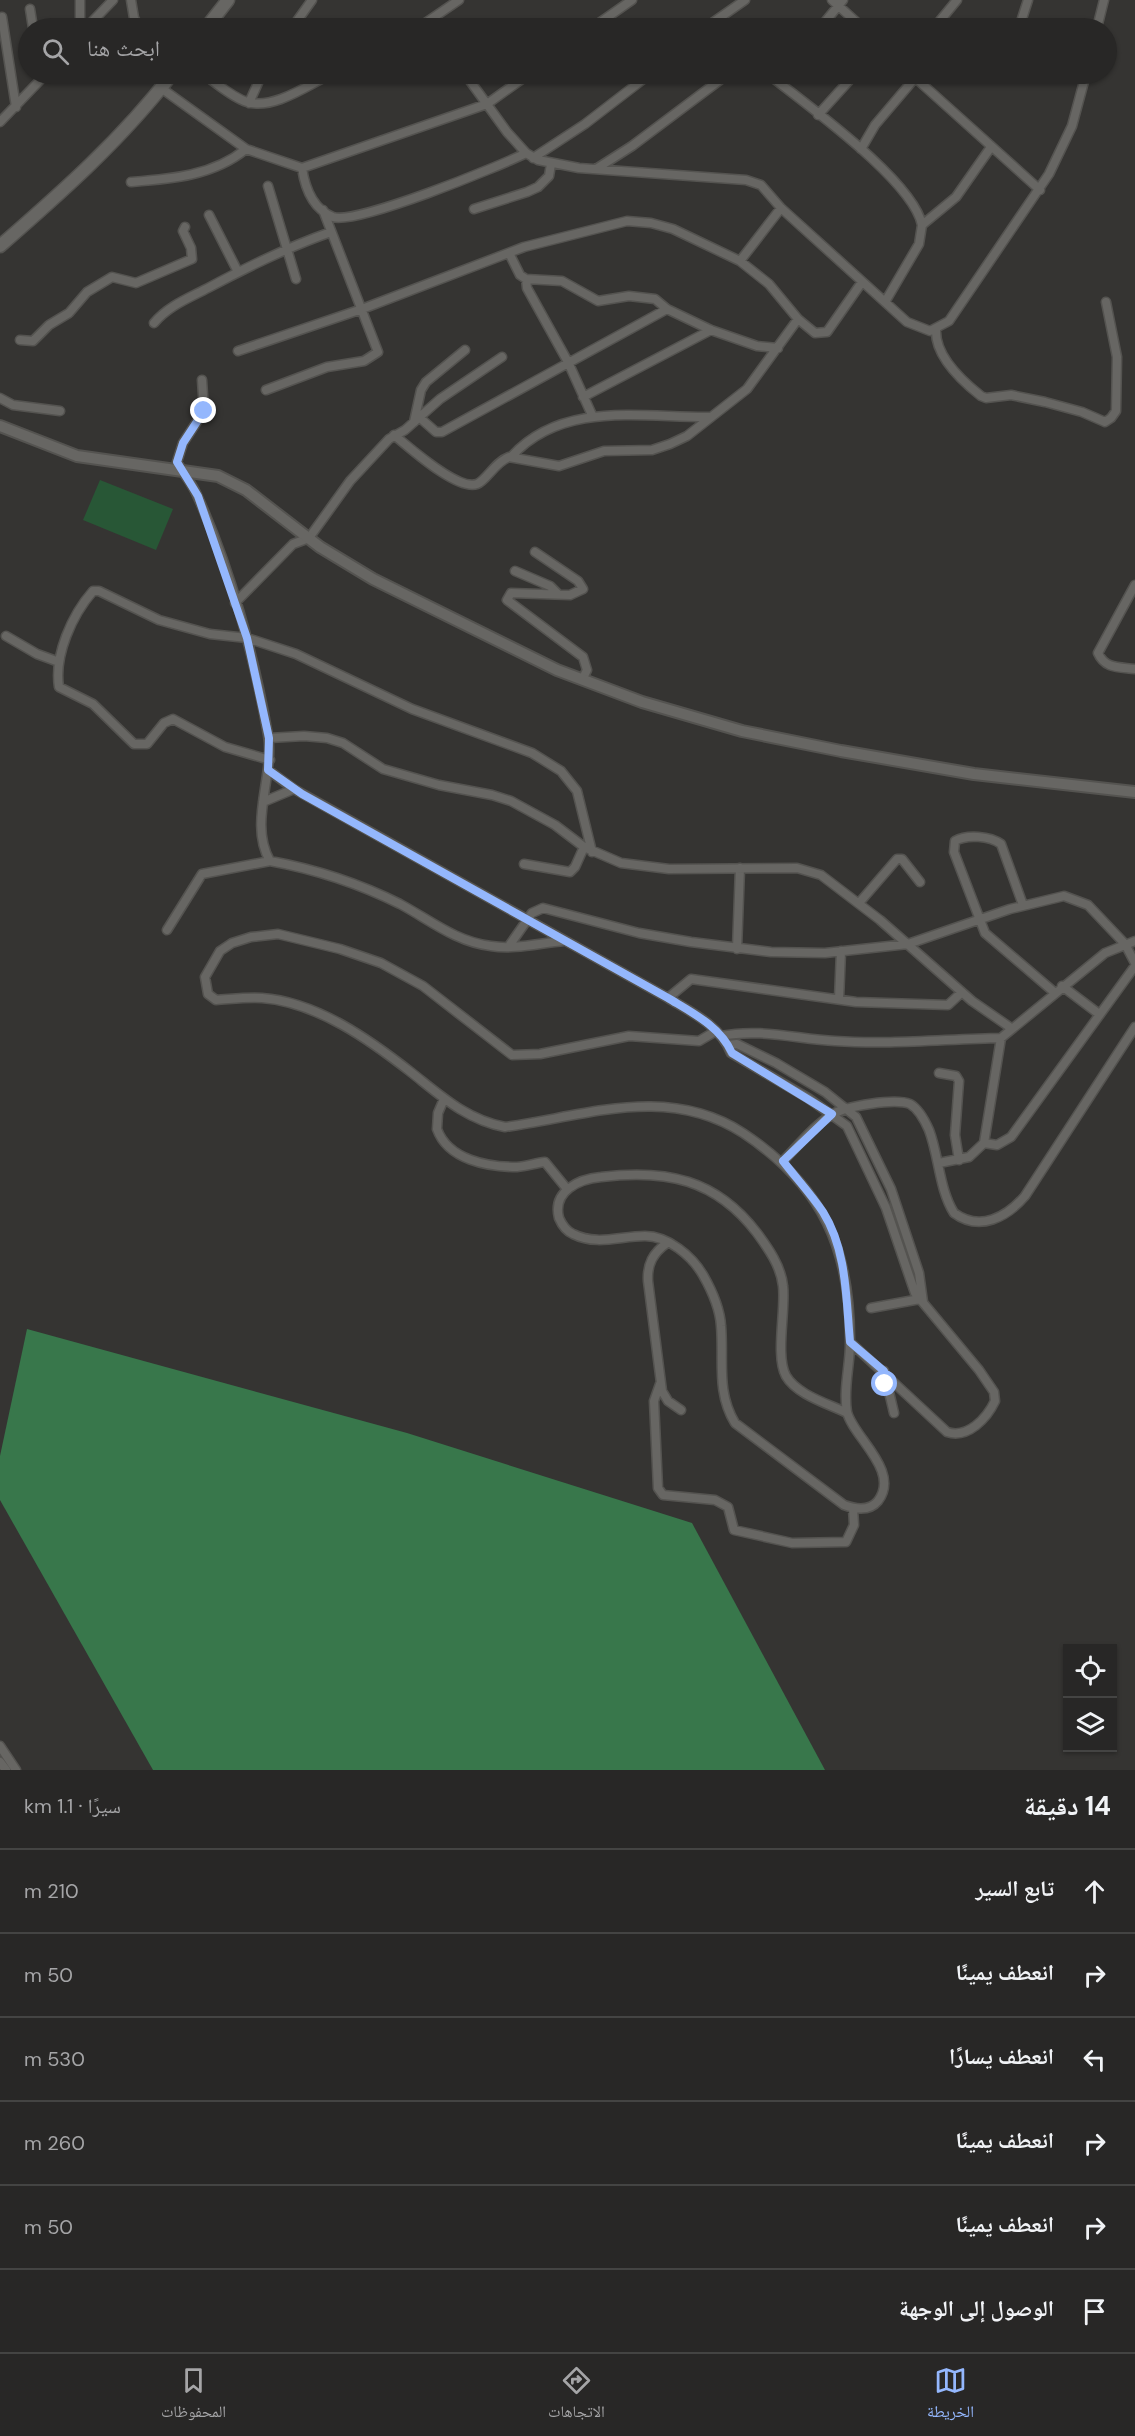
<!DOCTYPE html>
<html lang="ar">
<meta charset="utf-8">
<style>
body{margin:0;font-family:"DM Sans","Noto Naskh Arabic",sans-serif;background:#343332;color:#f1f3f6;direction:rtl}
.controls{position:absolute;right:18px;bottom:18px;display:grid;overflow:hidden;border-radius:0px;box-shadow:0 2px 4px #0004}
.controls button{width:54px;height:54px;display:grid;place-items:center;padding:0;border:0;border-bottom:2px solid #444443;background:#282726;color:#f1f3f6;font:30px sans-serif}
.stop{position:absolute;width:18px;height:18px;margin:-14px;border:4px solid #94b7fd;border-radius:50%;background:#fff}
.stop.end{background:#94b7fd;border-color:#fff;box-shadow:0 2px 6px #0008}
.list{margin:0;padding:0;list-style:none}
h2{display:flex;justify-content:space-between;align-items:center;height:78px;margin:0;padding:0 24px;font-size:26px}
h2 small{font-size:20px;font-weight:400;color:#a5a5a7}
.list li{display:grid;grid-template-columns:39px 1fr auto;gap:18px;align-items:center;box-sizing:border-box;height:84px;padding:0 24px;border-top:2px solid #444443}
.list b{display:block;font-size:22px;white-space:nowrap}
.list em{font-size:20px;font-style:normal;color:#a5a5a7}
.icon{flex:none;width:33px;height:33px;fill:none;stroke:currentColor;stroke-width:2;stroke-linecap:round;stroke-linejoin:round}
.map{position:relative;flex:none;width:1135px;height:1770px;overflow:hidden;direction:ltr}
.search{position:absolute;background:#282726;box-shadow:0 2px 4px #0004;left:18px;right:18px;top:18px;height:66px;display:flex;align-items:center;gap:15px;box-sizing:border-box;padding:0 21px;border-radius:33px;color:#a5a5a7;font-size:22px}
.sheet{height:582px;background:#282726}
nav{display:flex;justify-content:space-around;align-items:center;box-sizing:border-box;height:84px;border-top:2px solid #444443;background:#282726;font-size:16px;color:#a5a5a7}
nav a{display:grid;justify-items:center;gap:3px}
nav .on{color:#94b7fd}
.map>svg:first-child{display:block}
.green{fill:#285736}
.forest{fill:#38774b}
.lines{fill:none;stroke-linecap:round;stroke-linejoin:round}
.minor-casing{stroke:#545350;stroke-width:11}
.tertiary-casing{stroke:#545350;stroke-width:14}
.secondary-casing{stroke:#545350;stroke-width:15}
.minor{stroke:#676663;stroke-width:8}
.tertiary{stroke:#676663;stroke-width:10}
.secondary{stroke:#676663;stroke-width:12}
.route{stroke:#94b7fd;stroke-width:8}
</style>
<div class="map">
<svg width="1135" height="1770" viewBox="0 0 1135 1770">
<rect width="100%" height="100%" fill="#353432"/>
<path class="green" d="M100 480 173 509 156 550 83 520Z"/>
<path class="forest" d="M27 1329 407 1433 692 1523 825 1770H153L0 1500V1456Z"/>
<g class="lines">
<defs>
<path id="minor" d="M131 0 134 18 140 28
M832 0 863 28
M30 9 33 28
M2 17 16 107
M80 28V0
M86 28 113 0
M292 28 312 0
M418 28 459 0
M592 28 632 0
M705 28 745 0
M820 28 843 0
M934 28 957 0
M1019 28 1028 0
M1097 28 1104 0
M203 74C217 83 231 97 247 102 274 110 308 85 331 74
M465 74 507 132 526 153 538 160 579 168 746 180 761 185 781 208 907 322 930 331 949 321 1049 174 1072 126 1086 74
M768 74C805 104 913 180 922 225
M911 74 1040 190
M161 88 246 149 302 168 487 104 529 74
M249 103 262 74
M818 115 855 74
M0 122 46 74
M861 149 875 125 915 78
M533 158 585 124 650 74
M302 168C305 188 313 209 333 217 356 225 498 167 526 153
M596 169 632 146 728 74
M131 182C171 179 213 176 246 149
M268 186 296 279
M474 209 527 192 538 187 549 176 551 164
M209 215 238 272
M509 253 520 275 526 279 562 281 598 301 629 296 655 299 667 309 711 330 757 346 778 348
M740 261 781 208
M526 279 527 288 568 362 592 415
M885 302 919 244 922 225 956 197 991 147
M154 323C168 306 189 298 208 288 249 266 288 247 331 232
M936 330C935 356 962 381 981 396L986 398 1011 395 1045 402 1082 412 1105 422 1111 418 1116 411 1117 357 1106 302
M20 340 33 341 49 325 69 313 87 292 112 277 136 283 192 259 191 248 183 231 185 227
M238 351 362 309 524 247 627 221 651 223 673 229 740 261 769 284 798 319 815 333 827 332 862 282
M202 380 204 411 183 443 177 462C183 473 191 482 196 493 230 567 254 655 268 735 275 775 248 823 270 861 314 869 360 884 400 904 430 920 456 942 491 946 514 950 540 943 564 941
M266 390 327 367 364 361 378 352 323 210
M583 397 711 330
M0 398 13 405 60 411
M419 417 436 432H442L667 309
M414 422 421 390 426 382 465 350
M394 435C409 447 457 491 477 484 486 481 495 462 509 457L559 466 604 451 652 450 670 444 687 436 747 389 798 319
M512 456C563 400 644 418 710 417
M535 552 578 581 583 589 570 595 511 593 507 600 583 657 587 670 582 680
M515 571 550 586 558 594
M1135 585 1098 653C1105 669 1119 667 1135 669
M235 603 293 544 309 538 350 481 389 439 405 430 440 399 502 357
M6 636 37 654 59 662
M269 738 304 736 327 738 343 743 383 769 439 785 492 795 511 801 555 825 584 847 621 863 669 869 797 868 821 875 880 920 972 1001 1011 1028
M270 760 225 747 173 719 164 723 147 744H134L93 704 59 687C54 655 72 615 93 591H99L159 620 210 634 247 638 296 654 412 709 532 753 561 771 577 791 592 852
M294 789 668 998C691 1012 721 1026 731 1053L808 1098 847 1126 886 1208 915 1293 979 1370 994 1392 995 1401C987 1418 968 1439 947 1432L850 1342
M263 802 294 789 268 770
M524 864 570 872 575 867 584 847
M859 903 897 859H902L920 882
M1023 905 1001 844C990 836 967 834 955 841L954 852 985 933 1054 992
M167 930 202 874 270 861
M509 946 532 913 543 908 639 933 691 942 771 952 825 953 908 944 1010 909 1064 896 1088 905 1125 944 1135 963
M737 949 740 868
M1062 986 1099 1014
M668 998 691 979 856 1002 948 1005 962 992
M839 999 841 951
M716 1031 699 1041 629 1036 540 1054 512 1055 423 986 381 963 340 949 278 934 251 937 232 943 220 951 205 977 208 994 216 1000C232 999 247 997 262 998 317 1002 370 1040 412 1073 441 1096 467 1120 505 1127 586 1116 667 1084 743 1133 823 1186 851 1249 850 1344 850 1365 843 1390 847 1412 853 1437 901 1471 878 1501 869 1512 855 1509 844 1505L735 1423C716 1392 724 1360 721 1326 720 1309 711 1289 703 1275 692 1256 668 1236 645 1236 620 1236 597 1246 573 1234 566 1231 562 1225 559 1218 552 1191 579 1179 601 1177 666 1169 716 1179 757 1233 768 1248 781 1266 783 1286 786 1309 775 1356 786 1376 797 1395 829 1404 847 1413
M721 1036C760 1028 797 1039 835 1041 890 1045 946 1039 1001 1038
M728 1045 737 1044 776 1063 825 1092 856 1117 891 1189 919 1273 923 1302
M939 1073 956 1076 959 1081 955 1135 959 1160
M444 1099 438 1113 437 1129C448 1160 488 1167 517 1167 527 1166 536 1163 545 1162L567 1189
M984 1143 997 1145 1011 1137 1135 966
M783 1161C798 1146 814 1125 833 1114 847 1106 895 1098 910 1104 919 1109 925 1121 929 1130 939 1156 939 1189 954 1213 980 1232 1007 1217 1025 1196L1135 1027
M939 1163 969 1157 984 1143 1001 1038 1105 953 1135 941
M667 1243C653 1253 647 1264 648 1281L662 1391 668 1401 681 1410
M871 1308 920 1299
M884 1371 894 1413
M660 1384 654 1401 658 1488 663 1495 715 1500 728 1507 734 1530 792 1543 846 1542 854 1525 853 1508
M0 1746 16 1770
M0 1762 6 1770"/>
<path id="tertiary" d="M0 426 77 456 218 476 246 490 320 547 373 579 557 670 642 702 742 731 841 751 974 774 1135 792"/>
<path id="secondary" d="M206 28 228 0
M0 246C62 192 122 139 172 74"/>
</defs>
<use href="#minor" class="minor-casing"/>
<use href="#tertiary" class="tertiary-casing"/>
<use href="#secondary" class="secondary-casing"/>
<use href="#minor" class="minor"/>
<use href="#tertiary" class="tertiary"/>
<use href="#secondary" class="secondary"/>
</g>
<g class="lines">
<path class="route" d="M204 411 183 443 177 462 198 496 247 638 269 738 268 770 302 794 668 998C691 1012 720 1026 732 1053L832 1114 783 1161C796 1178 811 1194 823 1212 847 1250 846 1299 850 1342L884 1371 885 1384"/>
</g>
</svg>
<div class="controls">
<button><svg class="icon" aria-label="locate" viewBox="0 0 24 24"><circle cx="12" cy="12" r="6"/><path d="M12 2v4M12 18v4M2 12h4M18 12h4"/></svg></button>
<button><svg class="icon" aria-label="layers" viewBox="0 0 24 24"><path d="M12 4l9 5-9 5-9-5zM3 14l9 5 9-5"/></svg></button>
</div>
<div class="stop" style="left:885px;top:1384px"></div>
<div class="stop end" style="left:204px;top:411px"></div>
<div class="search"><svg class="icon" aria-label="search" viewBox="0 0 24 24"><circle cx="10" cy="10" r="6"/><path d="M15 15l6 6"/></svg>ابحث هنا</div>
</div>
<section class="sheet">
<h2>14 دقيقة<small>سيرًا · 1.1 km</small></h2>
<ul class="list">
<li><svg class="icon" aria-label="ahead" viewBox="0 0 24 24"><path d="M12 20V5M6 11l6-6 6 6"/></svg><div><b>تابع السير</b></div><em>210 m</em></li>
<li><svg class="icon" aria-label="right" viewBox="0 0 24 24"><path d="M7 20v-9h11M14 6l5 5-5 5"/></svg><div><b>انعطف يمينًا</b></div><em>50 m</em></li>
<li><svg class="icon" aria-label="left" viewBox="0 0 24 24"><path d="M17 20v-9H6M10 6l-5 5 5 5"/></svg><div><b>انعطف يسارًا</b></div><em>530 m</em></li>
<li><svg class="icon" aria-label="right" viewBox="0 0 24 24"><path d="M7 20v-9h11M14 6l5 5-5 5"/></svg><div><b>انعطف يمينًا</b></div><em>260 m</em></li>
<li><svg class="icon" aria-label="right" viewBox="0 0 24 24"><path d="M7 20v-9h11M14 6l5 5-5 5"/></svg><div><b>انعطف يمينًا</b></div><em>50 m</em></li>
<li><svg class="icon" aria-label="arrive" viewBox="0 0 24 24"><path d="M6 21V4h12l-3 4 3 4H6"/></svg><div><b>الوصول إلى الوجهة</b></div></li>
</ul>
</section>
<nav>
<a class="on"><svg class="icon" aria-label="map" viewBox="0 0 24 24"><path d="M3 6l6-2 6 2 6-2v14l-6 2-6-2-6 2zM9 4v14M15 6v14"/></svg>الخريطة</a>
<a><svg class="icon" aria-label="directions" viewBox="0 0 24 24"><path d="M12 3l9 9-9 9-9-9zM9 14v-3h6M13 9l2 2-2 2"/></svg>الاتجاهات</a>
<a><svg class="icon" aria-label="saved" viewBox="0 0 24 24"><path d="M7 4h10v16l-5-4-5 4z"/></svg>المحفوظات</a>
</nav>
